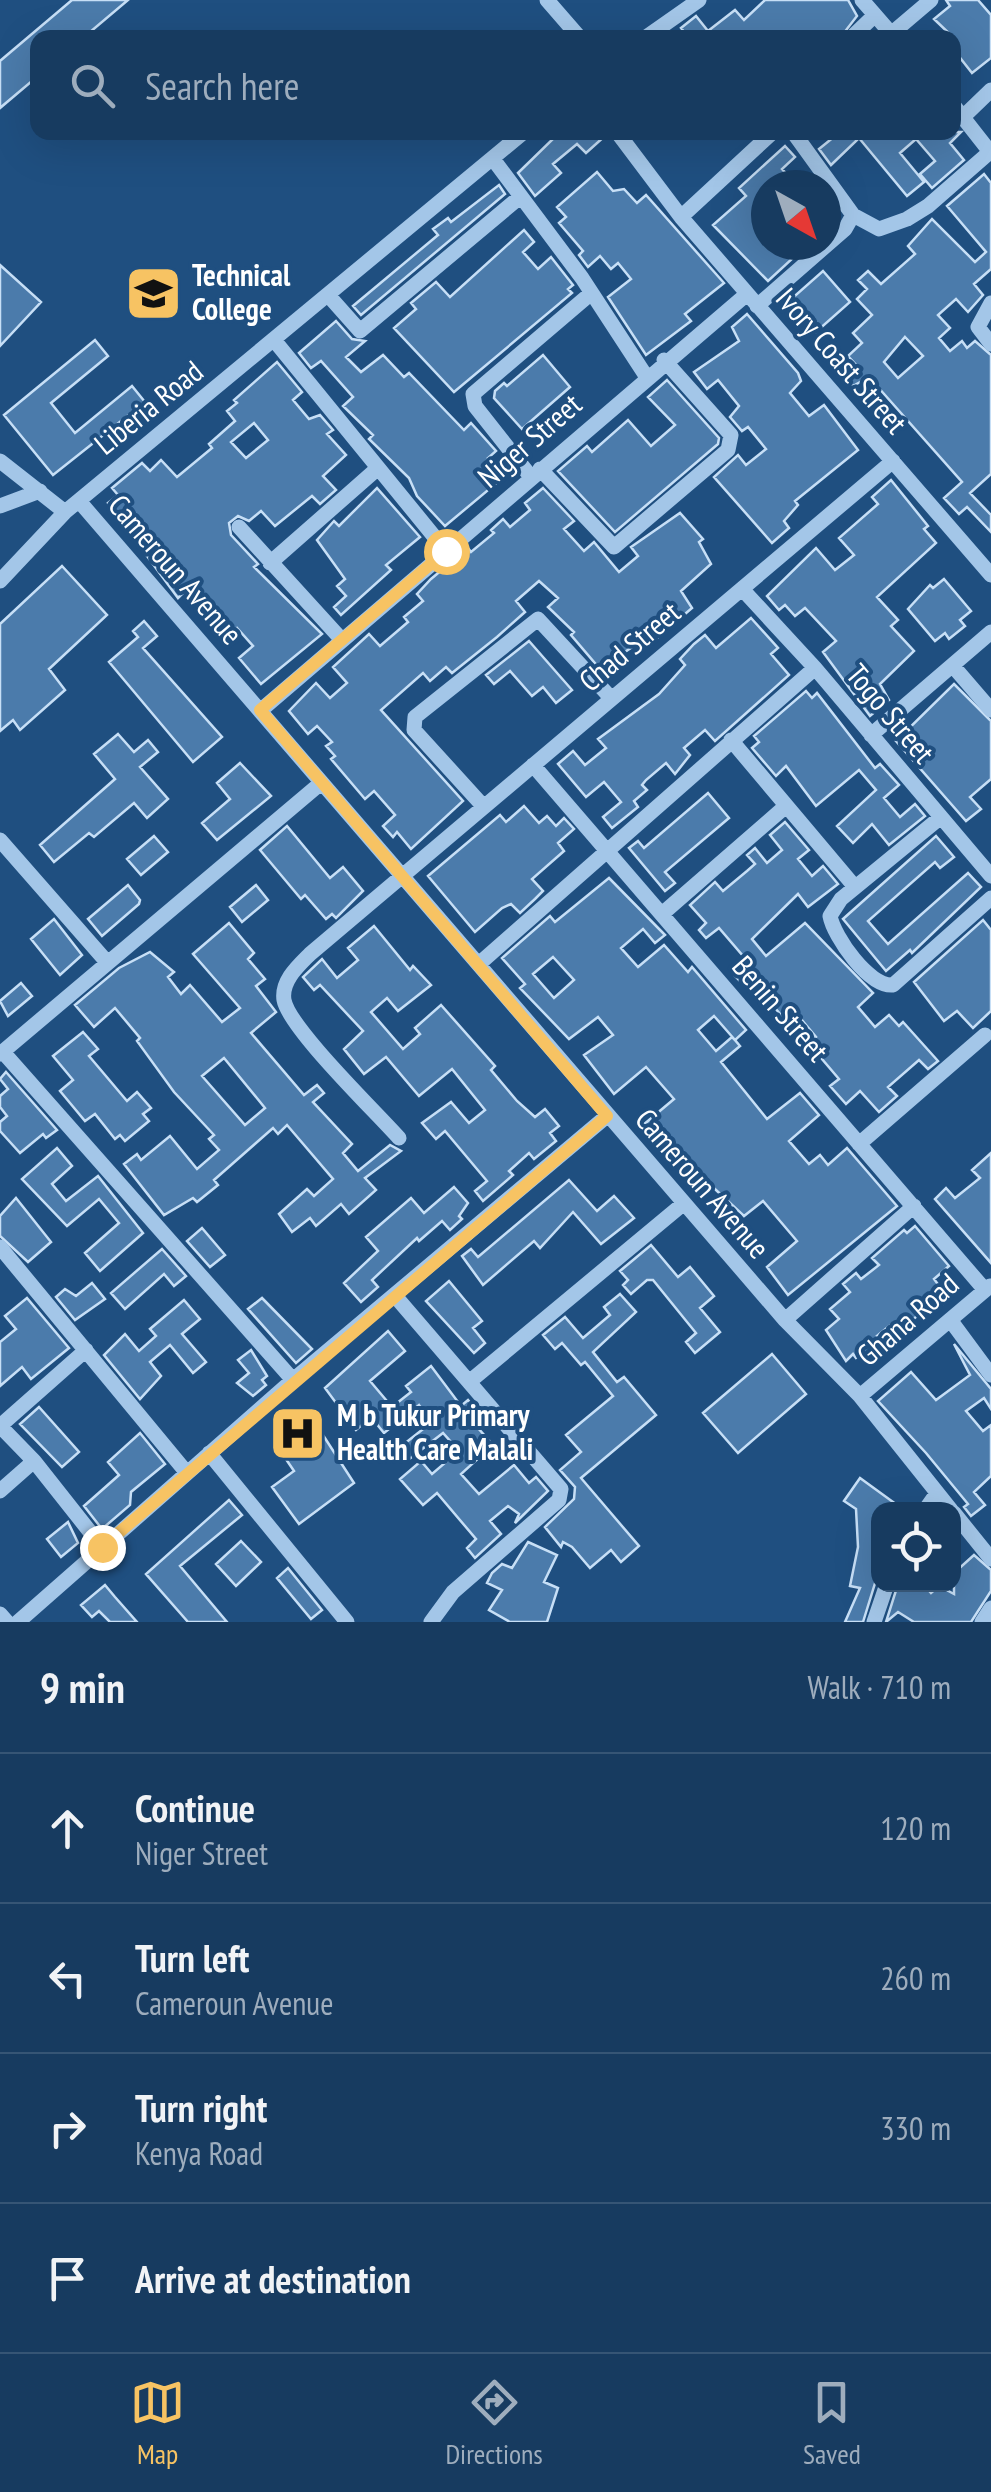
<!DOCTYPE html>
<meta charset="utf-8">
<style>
body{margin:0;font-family:"PT Sans Narrow",sans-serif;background:#244669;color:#f1f3f6}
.controls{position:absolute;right:30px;bottom:30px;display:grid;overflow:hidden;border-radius:20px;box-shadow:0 10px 40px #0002}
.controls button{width:90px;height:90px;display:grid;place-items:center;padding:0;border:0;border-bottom:2px solid #365575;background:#173b60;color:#f1f3f6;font:50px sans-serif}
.compass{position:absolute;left:751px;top:170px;width:90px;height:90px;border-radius:50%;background:#173b60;box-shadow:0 10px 40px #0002;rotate:140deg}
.stop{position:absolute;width:30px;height:30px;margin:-22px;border:8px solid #f7c363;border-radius:50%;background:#fff}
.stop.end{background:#f7c363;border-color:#fff;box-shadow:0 2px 10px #0008}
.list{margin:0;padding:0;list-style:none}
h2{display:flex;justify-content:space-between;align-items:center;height:130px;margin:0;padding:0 40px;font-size:42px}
h2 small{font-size:32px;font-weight:400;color:#9eadbd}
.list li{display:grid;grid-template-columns:65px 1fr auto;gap:30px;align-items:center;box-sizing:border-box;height:150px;padding:0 40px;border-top:2px solid #365575}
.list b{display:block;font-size:38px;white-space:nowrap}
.list p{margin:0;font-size:32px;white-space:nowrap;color:#9eadbd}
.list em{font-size:32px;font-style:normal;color:#9eadbd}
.icon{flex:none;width:55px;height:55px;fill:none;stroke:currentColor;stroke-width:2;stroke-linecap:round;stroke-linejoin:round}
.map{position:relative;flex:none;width:991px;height:1622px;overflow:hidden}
.search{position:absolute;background:#173b60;box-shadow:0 10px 40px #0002;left:30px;right:30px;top:30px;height:110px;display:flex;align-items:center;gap:25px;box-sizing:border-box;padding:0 35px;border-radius:20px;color:#9eadbd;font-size:38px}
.sheet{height:730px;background:#173b60}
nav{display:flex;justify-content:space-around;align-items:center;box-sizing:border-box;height:140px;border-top:2px solid #365575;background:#173b60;font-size:28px;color:#9eadbd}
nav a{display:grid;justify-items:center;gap:5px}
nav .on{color:#f7c363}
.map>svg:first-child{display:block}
.building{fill:#4b7bab;stroke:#c7dff6;stroke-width:2.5;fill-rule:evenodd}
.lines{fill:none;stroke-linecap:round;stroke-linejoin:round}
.minor{stroke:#a3c6e8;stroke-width:15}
.route{stroke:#f7c363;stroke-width:12}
.labels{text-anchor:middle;stroke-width:8;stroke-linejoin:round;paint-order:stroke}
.poi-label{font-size:30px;font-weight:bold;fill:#fff;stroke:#1f4f80;text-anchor:start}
.street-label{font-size:30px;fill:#fff;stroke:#1f4f80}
</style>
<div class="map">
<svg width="991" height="1622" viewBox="0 0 991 1622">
<rect width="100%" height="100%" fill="#1f4f80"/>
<path class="building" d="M72 0H128L83 38H38V76L0 108V61Z
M765 0H848L857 16 840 38H689L681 28 696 16 708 31 735 10 744 20Z
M946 0H978L991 15V58L972 73 954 50V38L934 19 950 6Z
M560 132 606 135 586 153 577 144 553 164 561 173 535 196 518 173Z
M840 132H961L950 143 964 160 932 188 920 174 935 161 916 139 900 153 924 182 907 196 859 138 831 165 819 149Z
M785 146 795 157 782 169 797 185H766V245H807L768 281 713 225 746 196 739 188Z
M597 172 613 191 624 189 637 203 646 195 724 283 685 314 691 321 646 355 608 297 631 279 618 263 611 269 600 256 588 267 579 255 583 251 559 223 566 217 557 207Z
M984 174 991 183V269L974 284 983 295 968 312 956 299 938 315 950 328 939 338 950 351 962 341 967 348 975 341 991 355V474L970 493 991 515V532L967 507 959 514 944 498 962 482 869 377 853 386 845 377 857 366 848 356 862 343 853 333 872 315 857 299 867 289 858 280 868 271 881 284 915 254 908 246 932 219 975 262 986 252 947 206ZM905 337 923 356 898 378 884 362Z
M499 185 505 194 361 315 353 306 438 235 433 229 448 218 451 222Z
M524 230 534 242 523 252 538 269 551 257 573 285 568 289 572 293 454 392 394 328 416 309 411 303 436 282 450 297Z
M0 265 41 302 0 346Z
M823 271 850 302 816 332 789 301Z
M747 314 798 373 801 381 790 393 809 416 824 405 858 450 795 501 798 505 784 521 789 528 772 543 714 477 738 455 746 465 766 449 748 427 742 431 730 417 739 406 718 380 707 389 694 372 739 341 732 327Z
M336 321 352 339 365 341 346 357 361 372 383 355 404 377 409 373 464 430 471 423 496 451 488 458 505 476 445 526 417 496 409 478 369 439 373 435 343 406 353 397 321 361 311 368 299 353Z
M95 340 108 356 51 403 75 433 132 386 145 402 53 475 4 415Z
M543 355 570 387 522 429 494 398 495 391 504 383 507 386Z
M277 362 302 392 293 400 309 419 320 415 333 430 327 434 346 455 323 476 336 490 320 504 312 496 275 526 261 511 249 521 238 516 229 523 231 535 258 564 254 567 322 634 261 684 239 658 253 646 237 628 223 640 198 614 202 611 185 591 178 598 108 503 118 495 112 488 142 463 150 471 161 460 177 477 212 448 209 444 235 421 227 411 237 403 234 400ZM254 423 268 440 246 458 231 442Z
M667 380 719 438 718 444 615 532 558 471 587 446 592 452 628 420 651 446 675 425 648 397Z
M891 480 928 526 924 529 936 543 877 597 898 620 891 626 914 651 880 684 889 700 870 716 823 652 836 641 805 608 795 616 785 605 779 610 767 596 816 548 835 570 854 555 839 538 878 504 872 497Z
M377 488 420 537 386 565 391 570 341 615 334 607 346 596 337 586 345 579 317 540 334 521 339 526Z
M543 488 574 521 564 529 584 551 594 542 619 572 638 556 631 547 680 513 703 539 699 542 711 564 681 591 692 608 649 645 644 639 600 669 571 635 574 632 548 607 558 598 539 581 516 601 525 612 497 637 452 673 446 667 430 681 423 673 381 710 463 801 411 849 397 832 393 837 383 826 395 815 374 791 365 799 331 759 335 756 326 746 332 742 317 726 308 734 289 711 316 683 330 698 347 683 333 667 369 634 380 646 408 622 404 617 423 601 417 594 431 579 468 548 471 552 494 533 491 530 503 519 510 527 530 510 525 503Z
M62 566 107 615 49 669 65 690 20 730 13 720 0 731V624Z
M944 579 971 611 960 620 965 626 949 639 945 633 935 641 908 609 930 585 933 588Z
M751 618 778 648 771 654 789 675 715 741 705 730 684 748 690 755 675 774 666 763 646 780 642 785 647 790 634 801 638 807 612 828 603 817 621 802 604 782 586 797 558 764 573 751 585 765 606 748 598 739 659 694 685 665 680 659 694 644 705 635 716 648Z
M144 621 157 636 143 648 222 737 193 762 109 662 138 637 133 631Z
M529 641 572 690 556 703 543 687 532 696 510 671 494 684 486 675Z
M954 684 991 721V779L970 797 981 809 966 821 896 741Z
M806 691 812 698 817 693 875 768 880 764 899 785 884 798 900 817 915 804 925 816 889 845 872 824 853 843 837 826 876 790 859 770 816 806 786 766 776 776 752 748 759 742 754 736Z
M118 734 134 752 148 740 158 752 140 767 168 799 147 818 134 803 94 837 89 833 54 862 40 845 115 779 94 754Z
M240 763 271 796 217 840 202 823 230 799 217 783Z
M708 793 729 818 665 872 675 883 665 891 629 848 638 841 644 848Z
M524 806 539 823 547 816 556 826 564 818 574 829 558 843 564 851 532 879 543 891 535 899 520 913 511 904 502 908 475 932 428 876 500 815 506 822Z
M785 822 809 850 798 859 812 876 823 866 838 884 808 907 798 894 752 939 766 956 805 923 873 993 858 1007 875 1027 889 1015 899 1026 903 1022 938 1061 928 1069 919 1060 888 1087 897 1096 879 1112 860 1091 846 1104 830 1086 839 1079 822 1059V1051L813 1040 816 1037 796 1013 786 1021 770 1002 765 1006 735 976 749 963 719 928 706 938 699 930 706 923 690 905 715 882 723 891 747 871 755 864 747 855 755 848 767 863 782 850 770 835Z
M287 826 330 878 343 867 363 891 336 918 332 914 326 919 305 895 301 899 260 850Z
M154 836 168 852 141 875 127 859Z
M936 836 954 857 940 868 935 862 868 921 888 944 968 873 981 887 912 953 910 950 886 971 843 919Z
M609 878 665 935 655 943 643 929 621 948 638 967 664 945 688 972 692 967 746 1030 735 1040 740 1046 721 1062 767 1119 800 1093 819 1115 789 1141 809 1164 820 1155 828 1165 847 1148 897 1206 788 1295 767 1267 797 1241 763 1201 744 1216 688 1164 681 1170 654 1131 650 1135 642 1126 674 1099 646 1067 614 1094 584 1055 613 1035 598 1017 569 1039 520 988 525 984 502 958 550 916 555 922ZM553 957 574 980 554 998 533 974ZM714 1016 735 1040 732 1037 716 1051 698 1030Z
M128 885 140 900 139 904 102 936 88 919Z
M256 885 268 900 242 922 230 907Z
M54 919 82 955 60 975 31 939Z
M983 920 991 930V1011L973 1028 957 1011 944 1021 914 982Z
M229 923 254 953 248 959 265 979 256 986 276 1012 251 1033 304 1095 317 1085 324 1093 313 1102 352 1144 343 1153 358 1171 390 1145 401 1151 365 1178 376 1190 349 1214 341 1204 316 1226 310 1218 292 1232 279 1214 307 1189 314 1196 333 1179 287 1125 278 1134 273 1128 214 1180 218 1185 197 1202 193 1198 164 1215 124 1164 137 1154 141 1160 170 1136 197 1169 219 1150 209 1139 214 1135 174 1092 137 1041 140 1038 115 1008 94 1027 75 1005 119 968 150 952 174 972 168 977 181 994 190 985 222 1022 240 1008 193 954ZM224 1058 265 1108 245 1125 202 1076Z
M374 926 410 970 413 966 431 985 398 1011 387 998 371 1012 403 1049 420 1034 415 1028 441 1005 495 1066 491 1070 517 1101 535 1117 545 1109 559 1126 550 1133 556 1141 534 1159 529 1153 509 1171 513 1175 483 1201 475 1191 487 1181 445 1131 436 1139 422 1123 451 1102 469 1123 485 1110 452 1069 419 1096 386 1057 364 1074 344 1049 363 1031 320 985 314 990 303 977 322 959 337 978 358 960 348 948Z
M21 983 32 996 8 1016 0 1001Z
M83 1032 98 1049 89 1056 127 1101 137 1092 151 1108 143 1114 149 1121 125 1141 120 1135 115 1139 95 1114 85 1121 60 1091 73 1080 53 1056Z
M6 1072 57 1130 46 1138 43 1134 20 1153 0 1131V1122L7 1116 0 1107V1096L8 1089 0 1079Z
M57 1148 72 1166 52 1184 66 1201 98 1176 143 1233 100 1271 85 1253 119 1223 99 1199 67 1226 22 1179Z
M991 1153V1263L935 1199 946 1188 955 1198 980 1178 972 1170Z
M569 1180 597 1211 614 1196 634 1218 601 1244 573 1212 540 1248 534 1241 483 1285 462 1256 471 1249 478 1257Z
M454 1187 468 1203 459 1216 462 1219 450 1230 442 1221 419 1241 417 1238 372 1280 378 1287 361 1302 344 1283 378 1251 366 1237 411 1198 424 1213Z
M16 1198 51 1242 28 1262 0 1236V1216Z
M915 1226 949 1266 934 1279 949 1299 939 1307 934 1301 900 1331 893 1323 877 1336 882 1342 871 1352 856 1358 853 1354 846 1361 826 1330 839 1319 830 1309 850 1292 843 1284 856 1273 861 1279 879 1265 872 1258 904 1230 907 1233Z
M202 1228 225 1255 210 1267 187 1241Z
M651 1245 678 1277 690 1267 714 1296 700 1308 720 1332 695 1353 686 1342 696 1333 653 1280H647L631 1294 623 1285 628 1280 620 1271Z
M162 1249 186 1276 174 1286 164 1274 125 1309 111 1293Z
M449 1281 482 1321 473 1328 485 1343 474 1353 426 1301Z
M92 1283 105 1299 75 1320 56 1297 65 1289 76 1296Z
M620 1294 636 1312 593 1352 617 1382 624 1377 656 1415 581 1478 639 1546 621 1562 611 1550 590 1568 572 1547 563 1542 561 1547 545 1527 574 1499 575 1487 560 1470 581 1452 566 1435 613 1396 585 1362 581 1365 562 1343 555 1349 543 1335 565 1317 583 1338 610 1315 604 1307Z
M27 1298 69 1348 31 1379 22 1367 0 1386V1342L16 1329 5 1316Z
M262 1298 312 1349 296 1363 248 1309Z
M184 1300 200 1319 182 1334 206 1362 193 1373 170 1345 150 1362 161 1376 140 1399 104 1355 125 1334 139 1351 156 1336 150 1329Z
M388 1331 405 1351 370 1381 392 1407 411 1392 406 1386 431 1366 461 1406 468 1400 478 1412 470 1419 493 1445 461 1474 479 1494 514 1465 529 1483 536 1477 548 1491 515 1523 519 1514 508 1506 490 1521 501 1534 475 1558 467 1548 476 1539 437 1493 423 1505 400 1479 421 1461 432 1474 459 1451 443 1433 408 1460 399 1448 432 1422 419 1405 384 1433 371 1417 356 1430 325 1388Z
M954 1344 991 1389V1409L984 1398 966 1411 983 1431 991 1425V1476L974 1492 985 1505 971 1516 964 1507 968 1504 926 1453 878 1401 911 1372 936 1400 970 1375Z
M251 1350 267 1376 262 1380 266 1385 253 1396 237 1383 249 1373 238 1360Z
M772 1354 806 1394 738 1453 703 1413Z
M39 1407 79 1452 62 1467 20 1424Z
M310 1415 354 1483 299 1524 272 1487 294 1471 273 1440Z
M140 1433 165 1464 131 1492 130 1505 102 1529 84 1506 119 1475 108 1462Z
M860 1478 904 1510H878L876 1580 863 1622H845L860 1588 850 1586 858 1547 856 1509 844 1501Z
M229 1500 242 1515 180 1566 227 1622H188L146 1574Z
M68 1522 78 1543 61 1557 47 1539Z
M241 1541 261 1562 236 1586 216 1564Z
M528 1542 557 1555 544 1582 558 1588 547 1622H510L489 1610 502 1590 487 1583 492 1573 502 1564 512 1568Z
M974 1555 991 1570V1591L971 1622H914L898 1612 886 1622 898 1584H923L931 1593 939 1586 954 1594V1573Z
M288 1568 322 1610 311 1619 277 1578Z
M105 1585 115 1597 137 1622H110L99 1611 92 1617 81 1605Z"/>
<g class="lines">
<path class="minor" d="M547 0 580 38
M862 0 895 38
M891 34 931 0
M645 38 699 0
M851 38 875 15
M954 106 991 153
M963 117 991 90
M617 132 681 217 991 575
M493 159 582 278 646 376
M853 215 879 229 907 219 928 206 990 152
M681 217 773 132
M328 295 360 331 520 197
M991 303 978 327 991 344
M757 306 845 229 853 215 793 132
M274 340 446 551
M0 461 65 512
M540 469 614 547 728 450 731 435 664 360
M531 477 475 406 473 394 589 295
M79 501 785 1320 860 1396 951 1510
M0 506 40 491
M239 527 342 640
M270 563 378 468
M0 581 65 512 524 132
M743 590 815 668 991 876
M953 666 991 710
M260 711 747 294
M871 735 991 632
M731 740 855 887
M533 765 985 1290
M484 807 414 730 415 717 538 619 611 698
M941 817 841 899 830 916C834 937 869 987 893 985L991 898
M0 840 106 961
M662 914 786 806
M480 963 815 668
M3 1052 293 1380
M0 1054 321 783
M399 1138C376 1112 289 1028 284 1000 281 981 298 966 310 954L893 461
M859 1144 985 1035
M0 1247 187 1473
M396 1297 561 1489 559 1500 453 1592 431 1622
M785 1320 914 1206
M951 1321 991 1375
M469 1382 683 1204
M860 1396 990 1286
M209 1453 347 1622
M34 1461 102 1547
M0 1491 34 1461 0 1426 86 1350
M925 1510 937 1493
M954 1513 991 1559
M0 1614 7 1622
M18 1622 293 1380 607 1116
M874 1622 887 1584
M982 1622 991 1608"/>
</g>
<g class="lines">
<path class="route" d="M102 1547 607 1116 260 710 446 551"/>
</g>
<defs>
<symbol id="university-square" viewBox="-11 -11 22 22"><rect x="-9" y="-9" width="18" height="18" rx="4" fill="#f7c363" stroke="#1f4f80"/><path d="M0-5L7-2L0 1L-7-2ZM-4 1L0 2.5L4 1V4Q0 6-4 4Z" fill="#111"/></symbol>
<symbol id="hospital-square" viewBox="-11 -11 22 22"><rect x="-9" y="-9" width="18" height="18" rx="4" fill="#f7c363" stroke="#1f4f80"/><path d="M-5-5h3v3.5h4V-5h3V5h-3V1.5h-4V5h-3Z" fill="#111"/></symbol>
</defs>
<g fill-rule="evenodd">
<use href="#university-square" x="122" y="262" width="63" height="63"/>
<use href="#hospital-square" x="266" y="1402" width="63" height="63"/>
</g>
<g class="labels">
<g class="poi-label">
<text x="192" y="286">Technical<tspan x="192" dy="34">College</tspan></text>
<text x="337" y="1426">M b Tukur Primary<tspan x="337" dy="34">Health Care Malali</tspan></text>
</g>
<g class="street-label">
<text transform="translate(841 361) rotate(49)" y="10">Ivory Coast Street</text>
<text transform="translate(149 408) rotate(-39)" y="10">Liberia Road</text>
<text transform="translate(530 441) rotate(-41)" y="10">Niger Street</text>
<text transform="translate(175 570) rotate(49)" y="10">Cameroun Avenue</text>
<text transform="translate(630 647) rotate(-40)" y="10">Chad Street</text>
<text transform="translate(890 714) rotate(50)" y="10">Togo Street</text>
<text transform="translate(780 1009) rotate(49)" y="10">Benin Street</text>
<text transform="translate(702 1184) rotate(49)" y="10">Cameroun Avenue</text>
<text transform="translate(908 1320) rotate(-41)" y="10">Ghana Road</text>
</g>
</g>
</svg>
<div class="controls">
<button><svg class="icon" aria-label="locate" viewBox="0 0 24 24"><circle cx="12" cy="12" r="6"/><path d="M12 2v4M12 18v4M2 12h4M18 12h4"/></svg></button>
</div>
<svg class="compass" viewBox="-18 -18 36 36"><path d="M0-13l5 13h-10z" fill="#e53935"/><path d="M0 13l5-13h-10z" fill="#9eadbd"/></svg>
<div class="stop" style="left:446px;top:551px"></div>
<div class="stop end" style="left:102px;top:1547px"></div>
<div class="search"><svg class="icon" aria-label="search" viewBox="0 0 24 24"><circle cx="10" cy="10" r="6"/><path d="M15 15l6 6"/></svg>Search here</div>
</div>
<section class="sheet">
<h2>9 min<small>Walk · 710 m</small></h2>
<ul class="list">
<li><svg class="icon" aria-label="ahead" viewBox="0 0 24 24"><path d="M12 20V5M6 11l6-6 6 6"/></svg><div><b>Continue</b><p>Niger Street</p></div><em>120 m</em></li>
<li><svg class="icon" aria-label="left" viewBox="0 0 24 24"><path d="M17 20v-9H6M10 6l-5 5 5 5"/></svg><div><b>Turn left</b><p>Cameroun Avenue</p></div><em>260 m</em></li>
<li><svg class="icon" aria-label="right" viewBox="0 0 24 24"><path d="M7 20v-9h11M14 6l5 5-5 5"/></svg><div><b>Turn right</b><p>Kenya Road</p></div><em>330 m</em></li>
<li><svg class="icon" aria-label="arrive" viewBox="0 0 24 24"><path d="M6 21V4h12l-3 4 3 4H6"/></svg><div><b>Arrive at destination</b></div></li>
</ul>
</section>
<nav>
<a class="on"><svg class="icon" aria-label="map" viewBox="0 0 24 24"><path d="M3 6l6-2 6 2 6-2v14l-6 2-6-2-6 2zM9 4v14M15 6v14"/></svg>Map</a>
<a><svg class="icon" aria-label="directions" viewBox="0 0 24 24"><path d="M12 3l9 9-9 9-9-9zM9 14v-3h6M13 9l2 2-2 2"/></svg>Directions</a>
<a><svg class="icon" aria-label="saved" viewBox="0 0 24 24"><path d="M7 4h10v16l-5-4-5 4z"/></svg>Saved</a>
</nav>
